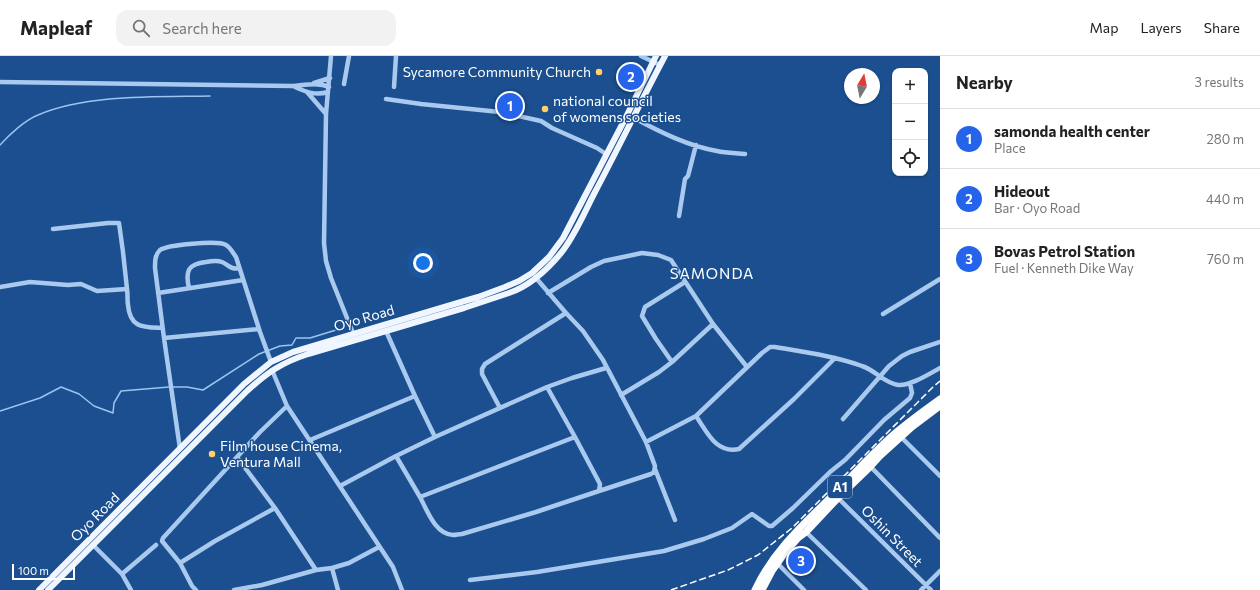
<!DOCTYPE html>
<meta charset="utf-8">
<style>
body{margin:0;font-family:Commissioner,sans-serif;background:#f2f2f2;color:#222}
.controls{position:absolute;right:12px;top:12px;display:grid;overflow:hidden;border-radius:8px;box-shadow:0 1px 3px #0004}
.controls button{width:36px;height:36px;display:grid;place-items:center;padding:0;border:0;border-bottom:1px solid #e0e0e0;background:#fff;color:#222;font:20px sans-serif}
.compass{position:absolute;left:844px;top:12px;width:36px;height:36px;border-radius:50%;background:#fff;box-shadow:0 1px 3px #0004;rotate:10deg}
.scale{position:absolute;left:12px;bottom:10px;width:63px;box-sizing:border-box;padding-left:4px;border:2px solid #fff;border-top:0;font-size:11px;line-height:14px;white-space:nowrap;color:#fff;-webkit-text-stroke:3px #1b4f8f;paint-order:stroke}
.you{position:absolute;left:423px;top:207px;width:14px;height:14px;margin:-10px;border:3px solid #fff;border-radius:50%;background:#1a73e8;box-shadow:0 0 0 6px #1a73e833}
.badge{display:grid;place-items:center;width:26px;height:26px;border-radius:50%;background:#2563eb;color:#fff;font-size:13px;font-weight:700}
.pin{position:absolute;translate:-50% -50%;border:2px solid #fff;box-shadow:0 1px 4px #0006}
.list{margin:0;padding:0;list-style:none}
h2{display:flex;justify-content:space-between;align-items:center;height:52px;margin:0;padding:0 16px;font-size:17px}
h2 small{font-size:13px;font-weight:400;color:#767676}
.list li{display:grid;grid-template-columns:26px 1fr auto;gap:12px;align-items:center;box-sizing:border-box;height:60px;padding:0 16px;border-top:1px solid #e0e0e0}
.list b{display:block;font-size:15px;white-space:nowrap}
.list p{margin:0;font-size:13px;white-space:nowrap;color:#767676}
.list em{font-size:13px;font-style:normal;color:#767676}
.icon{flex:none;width:22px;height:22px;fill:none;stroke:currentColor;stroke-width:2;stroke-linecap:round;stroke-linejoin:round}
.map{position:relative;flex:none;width:940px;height:534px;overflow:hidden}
header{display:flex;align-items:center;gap:24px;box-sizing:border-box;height:56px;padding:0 20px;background:#fff;border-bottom:1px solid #e0e0e0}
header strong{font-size:19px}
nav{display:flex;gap:22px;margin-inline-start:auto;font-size:14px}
.search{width:280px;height:36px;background:#f2f2f2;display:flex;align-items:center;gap:10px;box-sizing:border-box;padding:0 14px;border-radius:12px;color:#767676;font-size:15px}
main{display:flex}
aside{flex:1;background:#fff}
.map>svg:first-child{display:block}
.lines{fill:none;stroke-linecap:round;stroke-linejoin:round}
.stream{stroke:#9cc4f0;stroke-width:1.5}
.minor{stroke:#a9c9ee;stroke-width:4.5}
.major{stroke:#f0f6ff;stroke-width:6}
.highway{stroke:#fff;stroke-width:7}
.rail{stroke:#fff;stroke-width:1.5;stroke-dasharray:7 3;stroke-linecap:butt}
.poi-dot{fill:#ffd166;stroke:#1b4f8f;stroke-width:1.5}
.labels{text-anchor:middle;stroke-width:3;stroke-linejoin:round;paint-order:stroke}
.shield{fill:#1b4f8f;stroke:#bbcadd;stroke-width:1}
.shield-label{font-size:13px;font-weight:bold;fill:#fff}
.poi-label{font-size:14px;fill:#fff;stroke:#1b4f8f;text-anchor:start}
.street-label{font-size:14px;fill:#fff;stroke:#1b4f8f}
.neighbourhood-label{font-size:15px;letter-spacing:1px;fill:#fff;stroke:#1b4f8f}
</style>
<header>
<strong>Mapleaf</strong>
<div class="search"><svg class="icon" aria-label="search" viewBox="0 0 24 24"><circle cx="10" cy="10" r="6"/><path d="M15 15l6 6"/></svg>Search here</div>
<nav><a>Map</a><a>Layers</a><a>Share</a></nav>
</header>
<main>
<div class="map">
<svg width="940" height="534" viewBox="0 0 940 534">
<rect width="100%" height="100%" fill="#1b4f8f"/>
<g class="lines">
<path class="stream" d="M0 89C9 79 25 64 38 59 87 38 157 41 210 40
M173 331H187L203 334 259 298 280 290 292 289 296 282H310L336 274
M0 355 40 342 61 331 79 338 94 350 113 357 114 347 121 335 169 331"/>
<path class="minor" d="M331 0 326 58 324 187 326 205 331 222 353 277
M641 0 660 9
M0 26 293 30C305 29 318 26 329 31
M314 27 330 22
M344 28 349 0
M295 31C306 36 316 40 328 36
M394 31 396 0
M307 36 326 58
M386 43 421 48 500 56 541 65 552 72 597 92 606 98
M634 62C660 76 688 90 717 95 726 97 735 97 745 98
M679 160 685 123 688 120 696 89
M53 173 108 167H119L123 196 127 233
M685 226 645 251 642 260 656 283 672 306 713 268
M0 231 30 226 68 229 81 228 97 235 127 233C128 238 127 243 128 249 130 272 143 271 162 272
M189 232C185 215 188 208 206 206 211 205 217 204 222 206 229 209 231 214 239 212
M158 237 243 224
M548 237 591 211 604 205 642 197 658 199 671 204 713 268 747 311
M566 257 583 275 603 304 646 386 655 410 654 416 651 418 599 435
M883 258 940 223
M164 282 259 273
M547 331 572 322 606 312
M621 339 659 316 672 306
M287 350 393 511 402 534
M500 352 482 318V313L485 308 566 257 536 222
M696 360C707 376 716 398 739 393L794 343 835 302
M843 363 889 310 902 300 910 296 940 286
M901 381 940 420
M310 384 415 340 386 275
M646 386 696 360 762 297 770 291H775C804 296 834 300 862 310 875 314 884 327 898 329 910 330 929 318 940 312
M180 393 164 282 155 212C155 205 155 199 160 194 167 189 218 184 226 189 230 191 233 197 236 201L260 276 271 306
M396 400 420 441 575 381 547 331 435 381
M237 401 163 482 162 485 180 507 215 485 275 452 237 401 260 376 287 350 272 314
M869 409 940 482
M655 413 675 464
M340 430 396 400 435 381 415 340
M420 441C427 454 435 478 453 479 456 479 459 478 462 478L536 456 599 435 600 428 575 381
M838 442 931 534
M275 452 316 514
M806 476 866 534
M93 489 122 518 131 534
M776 506 804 534
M180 507 192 530 196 534
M332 512 338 534
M122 518 156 489
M470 524 537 516 664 495 704 483 732 472 752 458 769 470H772L793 452 830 416 845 404 884 364 910 342 912 337 910 327
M234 534 262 529 316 514 332 512 349 507 379 491
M921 534 940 515"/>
<path class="major" d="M39 534 244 328 271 306 293 296 478 241 505 231 519 225 532 217 549 201 563 182 626 61 656 0
M48 534 247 335C268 316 281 307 308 298L464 252 509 237C529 230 547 214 561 197 575 180 585 155 595 136 619 91 641 45 665 0"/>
<path class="highway" d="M755 534C774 493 807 465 838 434 858 414 877 392 899 374 912 363 926 353 940 343
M762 534 772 515 784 498 798 482 806 476 838 442 870 411 880 400 912 371 940 350"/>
<path class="rail" d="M671 534 728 514 758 499 792 472 933 331 940 325"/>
</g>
<g class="poi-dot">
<circle cx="599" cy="16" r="4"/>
<circle cx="545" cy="53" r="4"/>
<circle cx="212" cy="398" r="4"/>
</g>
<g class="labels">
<rect class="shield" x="828" y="420" width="24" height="22" rx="3"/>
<g class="shield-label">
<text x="840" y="436">A1</text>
</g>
<g class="poi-label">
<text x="591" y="21" text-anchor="end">Sycamore Community Church</text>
<text x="553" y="50">national council<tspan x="553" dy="16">of womens societies</tspan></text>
<text x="220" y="395">Film house Cinema,<tspan x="220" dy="16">Ventura Mall</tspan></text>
</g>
<g class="street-label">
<text transform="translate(364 262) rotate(-16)" y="5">Oyo Road</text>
<text transform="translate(95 461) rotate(-45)" y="5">Oyo Road</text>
<text transform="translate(892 480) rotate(45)" y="5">Oshin Street</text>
</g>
<g class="neighbourhood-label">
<text x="712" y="223">SAMONDA</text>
</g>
</g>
</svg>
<div class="controls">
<button>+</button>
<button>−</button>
<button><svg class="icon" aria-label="locate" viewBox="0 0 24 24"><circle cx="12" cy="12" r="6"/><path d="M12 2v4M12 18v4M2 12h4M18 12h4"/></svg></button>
</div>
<svg class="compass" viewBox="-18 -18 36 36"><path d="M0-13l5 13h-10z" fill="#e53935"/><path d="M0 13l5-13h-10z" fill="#767676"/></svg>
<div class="scale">100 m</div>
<div class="you"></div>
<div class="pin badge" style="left:510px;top:50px">1</div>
<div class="pin badge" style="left:631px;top:21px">2</div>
<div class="pin badge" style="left:801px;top:505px">3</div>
</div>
<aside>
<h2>Nearby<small>3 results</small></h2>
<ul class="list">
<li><span class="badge">1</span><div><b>samonda health center</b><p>Place</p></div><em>280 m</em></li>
<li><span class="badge">2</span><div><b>Hideout</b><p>Bar · Oyo Road</p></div><em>440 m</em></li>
<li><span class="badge">3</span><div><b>Bovas Petrol Station</b><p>Fuel · Kenneth Dike Way</p></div><em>760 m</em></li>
</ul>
</aside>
</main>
